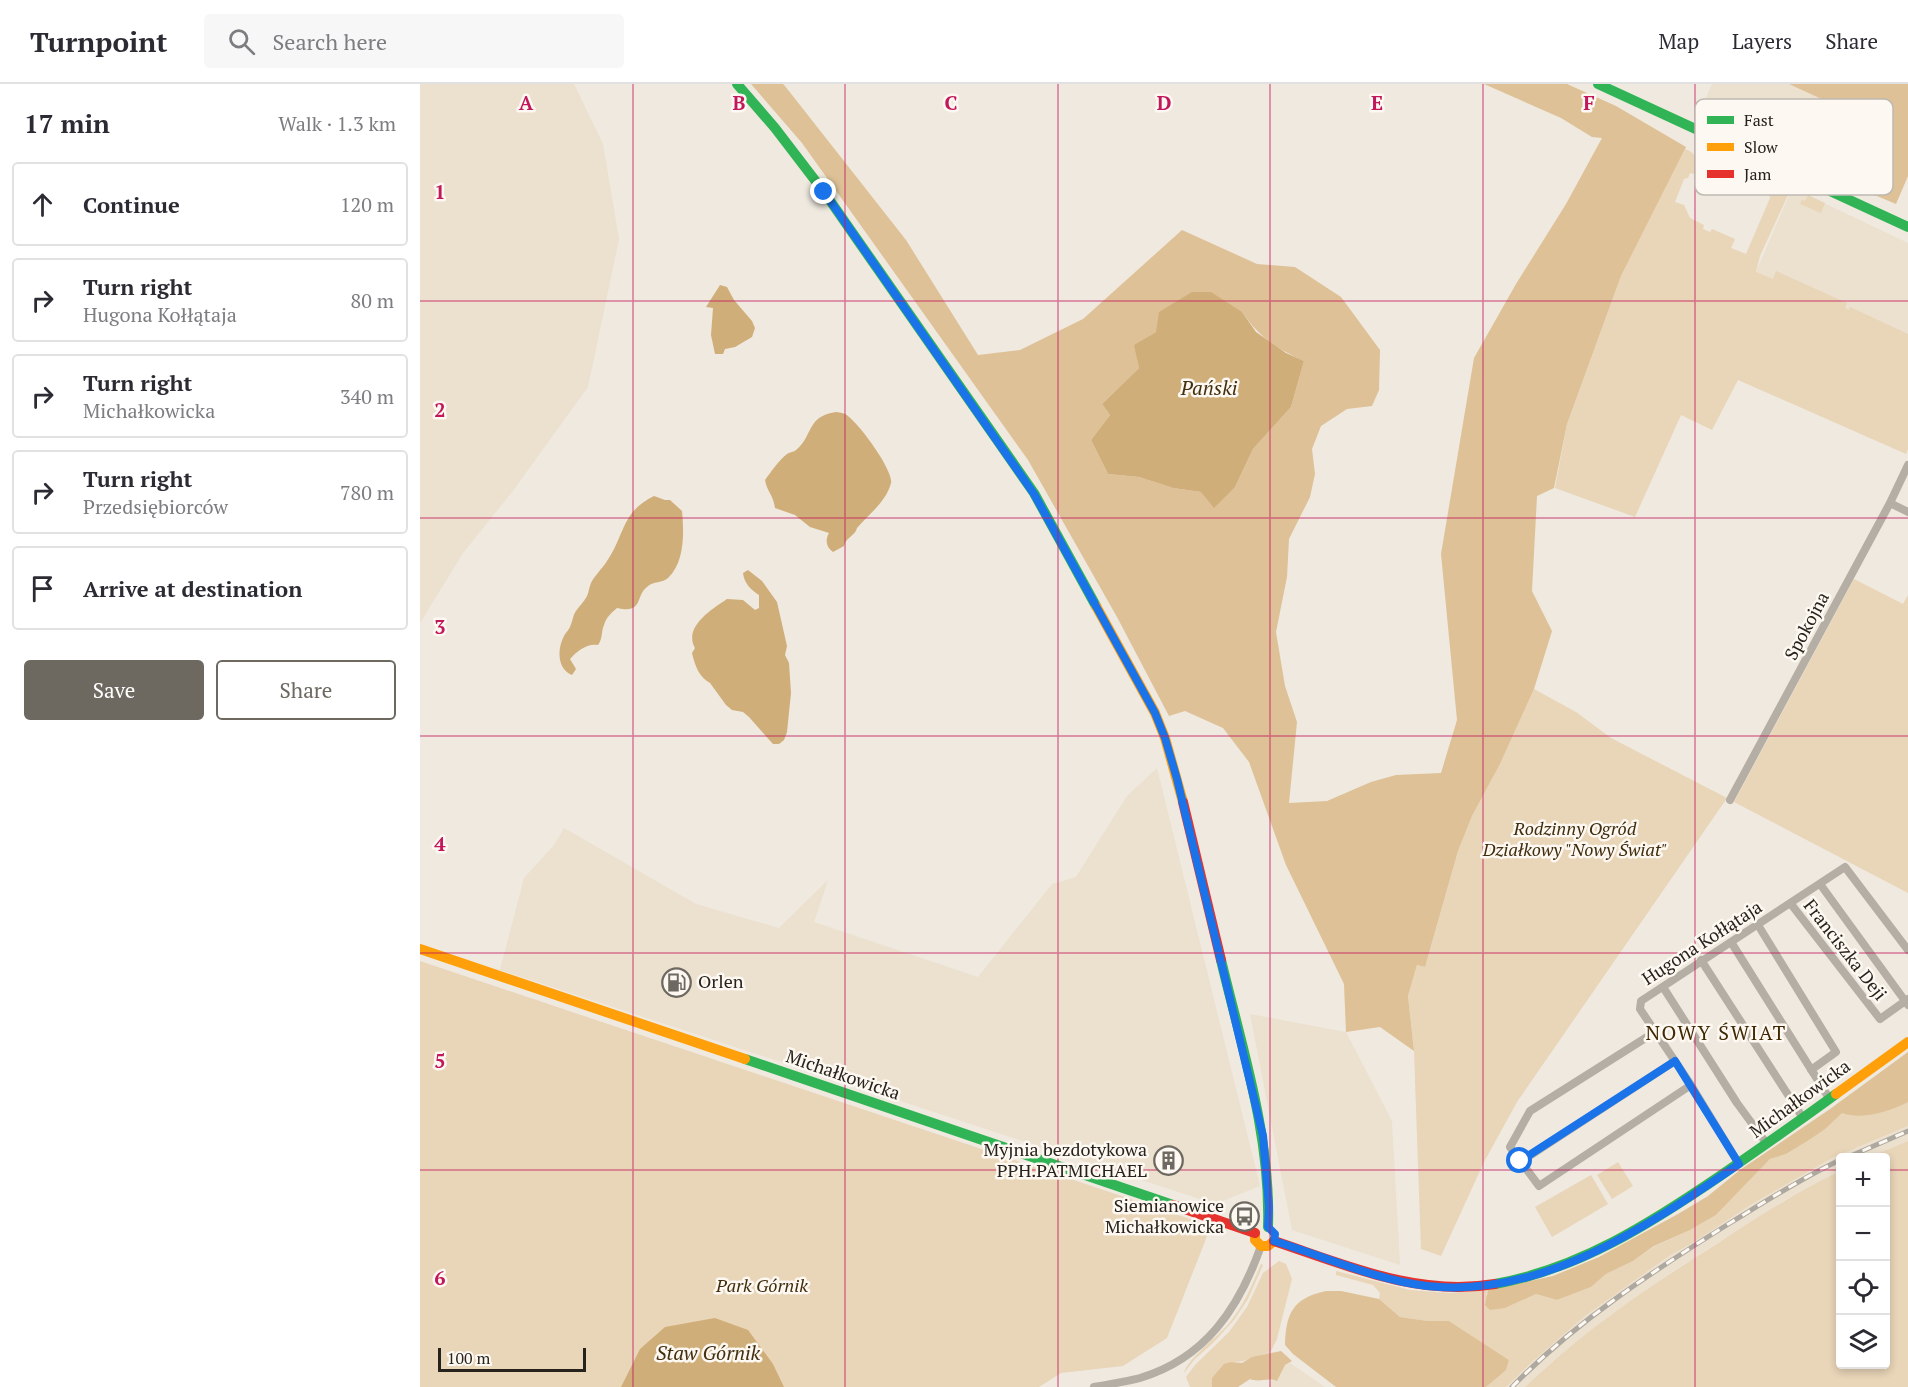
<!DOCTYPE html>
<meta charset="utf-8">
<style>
body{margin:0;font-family:"PT Serif",serif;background:#f7f7f7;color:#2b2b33}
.controls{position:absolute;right:18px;bottom:18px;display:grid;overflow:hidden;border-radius:6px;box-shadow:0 3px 9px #0003}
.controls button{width:54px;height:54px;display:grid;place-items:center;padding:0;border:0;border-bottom:2px solid #e1e1e2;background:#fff;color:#2b2b33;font:30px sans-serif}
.scale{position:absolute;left:18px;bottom:15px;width:148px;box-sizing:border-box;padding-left:6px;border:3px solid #27231c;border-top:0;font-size:16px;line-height:21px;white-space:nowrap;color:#27231c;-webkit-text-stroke:4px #fdf8f1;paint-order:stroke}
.stop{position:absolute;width:18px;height:18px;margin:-14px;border:4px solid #1a73e8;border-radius:50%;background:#fff}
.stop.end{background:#1a73e8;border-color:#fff;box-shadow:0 2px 6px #0008}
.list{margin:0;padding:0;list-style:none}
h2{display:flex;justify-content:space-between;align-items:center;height:78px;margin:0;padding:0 24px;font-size:26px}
h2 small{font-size:20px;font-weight:400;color:#7c7c81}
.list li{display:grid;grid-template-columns:39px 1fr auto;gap:18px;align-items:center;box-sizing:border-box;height:84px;margin:0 12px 12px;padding:0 12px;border:2px solid #e1e1e2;border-radius:6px}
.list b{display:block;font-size:22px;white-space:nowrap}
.list p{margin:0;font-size:20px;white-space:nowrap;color:#7c7c81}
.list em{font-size:20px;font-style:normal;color:#7c7c81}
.actions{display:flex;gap:12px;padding:18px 24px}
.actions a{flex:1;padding:14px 0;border:2px solid #6d6860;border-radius:6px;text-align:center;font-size:21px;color:#6d6860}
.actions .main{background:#6d6860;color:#fff}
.icon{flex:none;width:33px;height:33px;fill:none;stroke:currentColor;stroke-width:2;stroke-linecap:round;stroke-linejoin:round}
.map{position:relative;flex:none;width:1488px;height:1303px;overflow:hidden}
header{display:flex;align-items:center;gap:36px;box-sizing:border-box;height:84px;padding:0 30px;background:#fff;border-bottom:2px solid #e1e1e2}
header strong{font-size:28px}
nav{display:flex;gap:33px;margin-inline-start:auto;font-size:21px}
.search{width:420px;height:54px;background:#f7f7f7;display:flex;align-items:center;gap:15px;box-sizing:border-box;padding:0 21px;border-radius:6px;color:#7c7c81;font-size:22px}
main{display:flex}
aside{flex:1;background:#fff}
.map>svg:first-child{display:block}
.built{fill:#ece0ce}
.green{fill:#e9d5b8}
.forest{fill:#dec196;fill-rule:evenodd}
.water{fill:#d0ae79}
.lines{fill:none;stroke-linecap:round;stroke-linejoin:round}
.street{stroke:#b5aea4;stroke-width:8}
.fast{stroke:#30b455;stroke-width:10}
.slow{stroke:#ff9f0a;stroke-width:10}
.jam{stroke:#e5322d;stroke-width:10}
.rail-casing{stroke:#aea9a0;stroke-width:5}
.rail{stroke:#fdf8f1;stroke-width:3;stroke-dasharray:9;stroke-linecap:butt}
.route{stroke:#1a73e8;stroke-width:8}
.grid{fill:none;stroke:#c2185b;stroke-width:1.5;stroke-opacity:0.55}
.labels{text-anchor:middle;stroke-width:5;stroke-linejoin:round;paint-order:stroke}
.street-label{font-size:18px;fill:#27231c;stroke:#fdf8f1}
.park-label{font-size:18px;font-style:italic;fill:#412d0d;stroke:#fdf8f1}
.poi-label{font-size:18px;fill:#27231c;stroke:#fdf8f1;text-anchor:end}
.water-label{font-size:20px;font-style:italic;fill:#433010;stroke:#fdf8f1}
.neighbourhood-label{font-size:20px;letter-spacing:1.5px;fill:#3f2903;stroke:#fdf8f1}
.key{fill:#fdf8f1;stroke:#bdb8b1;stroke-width:1.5}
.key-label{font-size:16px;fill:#27231c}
.grid-label{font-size:20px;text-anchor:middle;font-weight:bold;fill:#c2185b;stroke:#fdf8f1;stroke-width:5;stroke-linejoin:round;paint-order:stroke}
</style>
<header>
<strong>Turnpoint</strong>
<div class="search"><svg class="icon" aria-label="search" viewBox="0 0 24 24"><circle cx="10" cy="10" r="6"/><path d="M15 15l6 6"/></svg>Search here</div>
<nav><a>Map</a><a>Layers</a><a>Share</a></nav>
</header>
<main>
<aside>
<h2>17 min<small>Walk · 1.3 km</small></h2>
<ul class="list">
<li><svg class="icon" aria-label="ahead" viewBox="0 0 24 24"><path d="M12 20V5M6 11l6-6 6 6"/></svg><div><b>Continue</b></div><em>120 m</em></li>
<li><svg class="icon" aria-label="right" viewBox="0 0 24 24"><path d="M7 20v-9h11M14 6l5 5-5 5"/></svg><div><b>Turn right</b><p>Hugona Kołłątaja</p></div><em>80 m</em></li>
<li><svg class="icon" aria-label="right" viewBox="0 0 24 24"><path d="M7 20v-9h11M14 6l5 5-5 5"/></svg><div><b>Turn right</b><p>Michałkowicka</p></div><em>340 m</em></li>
<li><svg class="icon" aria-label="right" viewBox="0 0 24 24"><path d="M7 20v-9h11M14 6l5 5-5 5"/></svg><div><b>Turn right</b><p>Przedsiębiorców</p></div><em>780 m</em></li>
<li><svg class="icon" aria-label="arrive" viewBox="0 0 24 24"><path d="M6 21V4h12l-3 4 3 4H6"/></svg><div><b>Arrive at destination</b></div></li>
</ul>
<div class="actions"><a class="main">Save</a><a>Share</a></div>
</aside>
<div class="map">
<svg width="1488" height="1303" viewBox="0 0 1488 1303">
<rect width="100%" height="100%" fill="#efe9df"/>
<path class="built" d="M0 0H154L183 60 199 155 168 303 92 408 43 469 0 539Z
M1292 0H1369L1436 31 1407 91 1278 32Z
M1372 104 1488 159V255L1336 188Z
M737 684 840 1102 795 1120 80 886 104 794 134 761 144 744 276 820 359 844 408 796 394 838 558 893 632 800 656 793 707 712Z
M830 930 926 948 972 1037 980 1181 872 1146Z
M1488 1042V1057L1450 1073 1420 1074V1087L1368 1114 1256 1185 1191 1231 1129 1280 1105 1303H1086L1112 1278 1165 1232 1249 1172 1274 1158 1332 1120 1412 1074Z
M870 1279 905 1303H849L852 1295 857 1297 865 1281Z"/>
<path class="green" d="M1265 65C1276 68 1282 80 1278 91L1270 89 1268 94 1264 95 1255 118 1264 121 1270 134 1284 141 1283 145 1290 148 1292 145 1315 155 1311 164 1326 170 1350 114 1347 105 1349 101 1357 96 1369 98 1372 102 1340 172 1336 188 1353 195 1356 187 1427 219 1425 224 1429 226 1430 223 1488 250V365L1486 370 1318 296 1292 346 1261 331 1215 433 1135 404 1147 340 1201 192Z
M1388 111 1405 119 1401 129 1380 120 1382 116 1385 117Z
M1434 495 1483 520 1488 511V809L1314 718Z
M1114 605 1156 628 1191 654 1307 714 1097 1018 1064 1078 1021 1172 1001 1165 994 967 988 912 997 881 1005 883 1038 767 1052 732 1080 680Z
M0 877 791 1142 747 1254 703 1282 641 1289 619 1303H0Z
M1488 968V1042L1412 1074 1332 1120 1274 1158 1249 1172 1165 1232 1112 1278 1086 1303H1066L1086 1285 1089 1276 1029 1237H1008L980 1233 959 1215 960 1209 953 1201 916 1191V1187L990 1206 1029 1209 1068 1206 1066 1211 1085 1224 1116 1210 1137 1216 1171 1203 1186 1190 1213 1177 1235 1162 1270 1146 1296 1131 1350 1075 1366 1070 1386 1058Z
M1488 1057V1303H1105C1162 1248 1228 1203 1295 1161 1336 1134 1376 1108 1420 1087V1280H1466V1074L1450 1073Z
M1198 1078 1213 1102 1192 1115 1177 1091Z
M1171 1091 1188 1120 1132 1153 1115 1123Z
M859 1177 866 1180 872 1195 857 1255 850 1269C836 1271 825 1279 811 1278L792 1294V1303H770L766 1293 775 1281 809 1248 827 1223 843 1189Z
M841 1180 843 1181 828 1215 814 1236 793 1259 774 1276 764 1289C767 1275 799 1252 810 1238 824 1221 832 1201 841 1180Z"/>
<path class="forest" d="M331 0H363L365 2 486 156 558 271 600 266 663 235 762 146 837 180 875 183 921 213 960 266 959 306 952 322 927 325 901 342 892 365 895 390 890 413 869 455 867 493 856 548 865 602 877 638 869 719 907 717 951 698 976 691 1021 689 1037 636 1021 470 1054 274 1096 200 1146 120 1182 54 1172 53 1141 34 1064 0H1147L1196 22 1266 63 1201 192 1147 340 1134 404 1117 412 1112 507 1132 547 1114 605 1080 680 1052 732 1038 767 1005 883 997 881 988 912 994 967 960 943 926 948 924 900 866 781 829 678 803 644 765 627 749 632 697 533 608 376 382 59ZM822 228C840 254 856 264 884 277L871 323 833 365 815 403 781 408 753 404 719 393 688 390 671 356 690 331 682 320 719 284 715 261 736 248Z
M1369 0H1488V92L1476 120 1407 91 1436 31Z
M1488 968V1018C1468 1028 1443 1036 1422 1029L1405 1045 1386 1058 1366 1070 1350 1075 1296 1131 1270 1146 1234 1162 1213 1177 1186 1190 1171 1203 1137 1216 1116 1210 1085 1224 1070 1226 1065 1221 1068 1206 1133 1192 1179 1173 1258 1130 1288 1112 1320 1086 1410 1025Z
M906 1207H921L959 1215 980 1233 1008 1237H1029L1089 1276 1086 1286 1066 1303H916L873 1270 865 1261C866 1229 873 1214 906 1207Z
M861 1267 872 1277 865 1281 857 1297C848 1293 839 1299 830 1295L818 1303H792V1294L804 1280 811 1278 822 1279 832 1273Z"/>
<path class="water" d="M300 201 307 203 314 216 332 237 335 244 332 253 315 263 305 265 303 270H295L291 251 293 224 286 223Z
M772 208H791L822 228 836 248 866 269 884 277 871 323 833 365 815 403 794 424 781 408 753 404 719 393 688 390 671 356 690 331 682 320 719 284 714 261 736 248 739 228Z
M416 328C418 328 423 329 425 330 437 336 474 387 471 399 466 418 449 430 437 444 435 452 426 453 424 462L413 468C406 463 405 456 409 449L390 443 375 431 355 424C353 410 347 408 345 396 351 388 359 376 367 370 370 368 374 368 376 366 393 353 386 332 416 328Z
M234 412 245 416H250L262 427C264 448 265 478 248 494 243 499 233 497 227 503 215 512 224 530 197 524 191 529 186 534 184 541 181 548 183 554 178 561 167 559 157 567 150 575L156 585 152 591C137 585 137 565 144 552 146 548 150 545 151 540 153 536 153 531 156 527 159 522 164 518 167 512 169 508 169 503 171 499 175 491 182 485 187 477 205 451 201 428 234 412Z
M328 486 342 497 357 518 367 562 365 571 369 579 371 609 367 648 364 656 359 660H353L329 633 323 628 312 626 306 621 290 599C279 593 275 582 272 569L275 564C263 543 292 525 307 515L323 516 335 526 339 524V511C331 506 324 499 323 489Z
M295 1234 328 1246 353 1280 364 1303H201L220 1265 245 1243Z"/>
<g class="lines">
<path class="street" d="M1470 419 1488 428
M1310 716 1470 419 1488 381
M1400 800 1488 921
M1371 820 1460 935 1488 915
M1338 841 1416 968 1391 986
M1311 858 1409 1014
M1281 876 1383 1034
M1243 903 1317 1019 1347 1060
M1235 948 1110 1027 1090 1063 1119 1102 1271 1001
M1100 1078 1255 977
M1319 1080 1271 1001 1220 925 1221 917 1425 783 1488 866
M674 1303C689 1300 705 1298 720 1294 786 1274 819 1224 841 1162"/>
<path class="fast" d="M317 0 355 44 404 108 614 409 676 522
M1178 0 1488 143
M801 876C822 964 851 1052 848 1143
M325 975 753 1121
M1075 1200C1159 1185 1231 1139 1300 1092 1339 1065 1378 1038 1416 1010"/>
<path class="slow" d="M676 522 735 629 745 654 763 718
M0 865 325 975
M1416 1010 1488 958
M835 1149V1156L841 1162H848L854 1157"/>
<path class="jam" d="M763 718 801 876
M753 1121 835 1149
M854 1157C926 1181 997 1213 1075 1200"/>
<defs>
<path id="rail" d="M1426 1074 1488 1047
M1092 1303C1155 1238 1233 1187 1310 1139 1346 1117 1382 1094 1420 1076"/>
</defs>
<use href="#rail" class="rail-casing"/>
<use href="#rail" class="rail"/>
</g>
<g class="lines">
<path class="route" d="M404 108 614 410 735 629 745 654 757 695 843 1052 849 1123 848 1143 855 1150 854 1157C904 1172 955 1196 1007 1202 1123 1215 1229 1141 1319 1080L1255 977 1100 1077"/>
</g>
<path class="grid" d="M213 0V1303M425 0V1303M638 0V1303M850 0V1303M1063 0V1303M1275 0V1303M0 217H1488M0 434H1488M0 652H1488M0 869H1488M0 1086H1420M1466 1086H1488"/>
<defs>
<symbol id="fuel-ring" viewBox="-11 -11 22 22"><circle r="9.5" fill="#fdf8f1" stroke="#6d6860" stroke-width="1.5"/><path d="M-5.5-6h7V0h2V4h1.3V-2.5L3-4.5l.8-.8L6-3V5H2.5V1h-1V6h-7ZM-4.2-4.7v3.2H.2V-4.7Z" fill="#6d6860"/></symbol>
<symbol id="building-ring" viewBox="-11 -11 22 22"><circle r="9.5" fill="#fdf8f1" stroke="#6d6860" stroke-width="1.5"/><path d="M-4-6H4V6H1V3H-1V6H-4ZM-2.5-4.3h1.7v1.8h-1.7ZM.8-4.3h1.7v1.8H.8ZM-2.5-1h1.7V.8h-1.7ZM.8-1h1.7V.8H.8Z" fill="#6d6860"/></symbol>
<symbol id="bus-ring" viewBox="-11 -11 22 22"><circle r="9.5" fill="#fdf8f1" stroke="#6d6860" stroke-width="1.5"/><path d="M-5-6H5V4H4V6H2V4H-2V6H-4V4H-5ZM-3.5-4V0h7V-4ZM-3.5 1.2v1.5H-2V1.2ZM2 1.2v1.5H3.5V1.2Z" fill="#6d6860"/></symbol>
</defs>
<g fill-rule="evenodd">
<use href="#fuel-ring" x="240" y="882" width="33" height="33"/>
<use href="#building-ring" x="732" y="1060" width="33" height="33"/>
<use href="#bus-ring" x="808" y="1116" width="33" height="33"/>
</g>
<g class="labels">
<g class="street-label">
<text transform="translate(1387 542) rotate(-62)" y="6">Spokojna</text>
<text transform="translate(1282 859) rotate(-33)" y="6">Hugona Kołłątaja</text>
<text transform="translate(1425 866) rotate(52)" y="6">Franciszka Deji</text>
<text transform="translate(423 991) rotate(19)" y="6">Michałkowicka</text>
<text transform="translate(1380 1015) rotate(-36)" y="6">Michałkowicka</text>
</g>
<g class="park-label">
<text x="1155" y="751">Rodzinny Ogród<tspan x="1155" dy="21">Działkowy "Nowy Świat"</tspan></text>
<text x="342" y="1208">Park Górnik</text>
</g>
<g class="poi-label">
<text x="278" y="904" text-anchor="start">Orlen</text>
<text x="727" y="1072">Myjnia bezdotykowa<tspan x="727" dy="21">PPH.PATMICHAEL</tspan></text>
<text x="804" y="1128">Siemianowice<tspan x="804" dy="21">Michałkowicka</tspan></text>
</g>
<g class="water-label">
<text x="789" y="311">Pański</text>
<text x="288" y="1276">Staw Górnik</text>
</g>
<g class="neighbourhood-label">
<text x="1296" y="956">NOWY ŚWIAT</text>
</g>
</g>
<rect x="1275" y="15" width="198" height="96" rx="9" class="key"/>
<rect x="1287" y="32" width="27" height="8" fill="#30b455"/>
<rect x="1287" y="59" width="27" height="8" fill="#ff9f0a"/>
<rect x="1287" y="86" width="27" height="8" fill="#e5322d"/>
<g class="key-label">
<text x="1324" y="42">Fast</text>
<text x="1324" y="69">Slow</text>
<text x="1324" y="96">Jam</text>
</g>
<g class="grid-label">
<text x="106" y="26">A</text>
<text x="319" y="26">B</text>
<text x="531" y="26">C</text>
<text x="744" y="26">D</text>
<text x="957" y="26">E</text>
<text x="1169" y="26">F</text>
<text x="20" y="115">1</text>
<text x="20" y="333">2</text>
<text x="20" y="550">3</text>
<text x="20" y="767">4</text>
<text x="20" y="984">5</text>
<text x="20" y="1201">6</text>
</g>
</svg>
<div class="controls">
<button>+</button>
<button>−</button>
<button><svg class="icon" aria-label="locate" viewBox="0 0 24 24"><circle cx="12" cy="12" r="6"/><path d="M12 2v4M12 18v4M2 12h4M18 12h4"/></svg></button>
<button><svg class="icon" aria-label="layers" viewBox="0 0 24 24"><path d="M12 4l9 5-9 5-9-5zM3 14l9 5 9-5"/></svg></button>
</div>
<div class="scale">100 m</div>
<div class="stop" style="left:1100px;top:1077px"></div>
<div class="stop end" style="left:404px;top:108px"></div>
</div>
</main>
